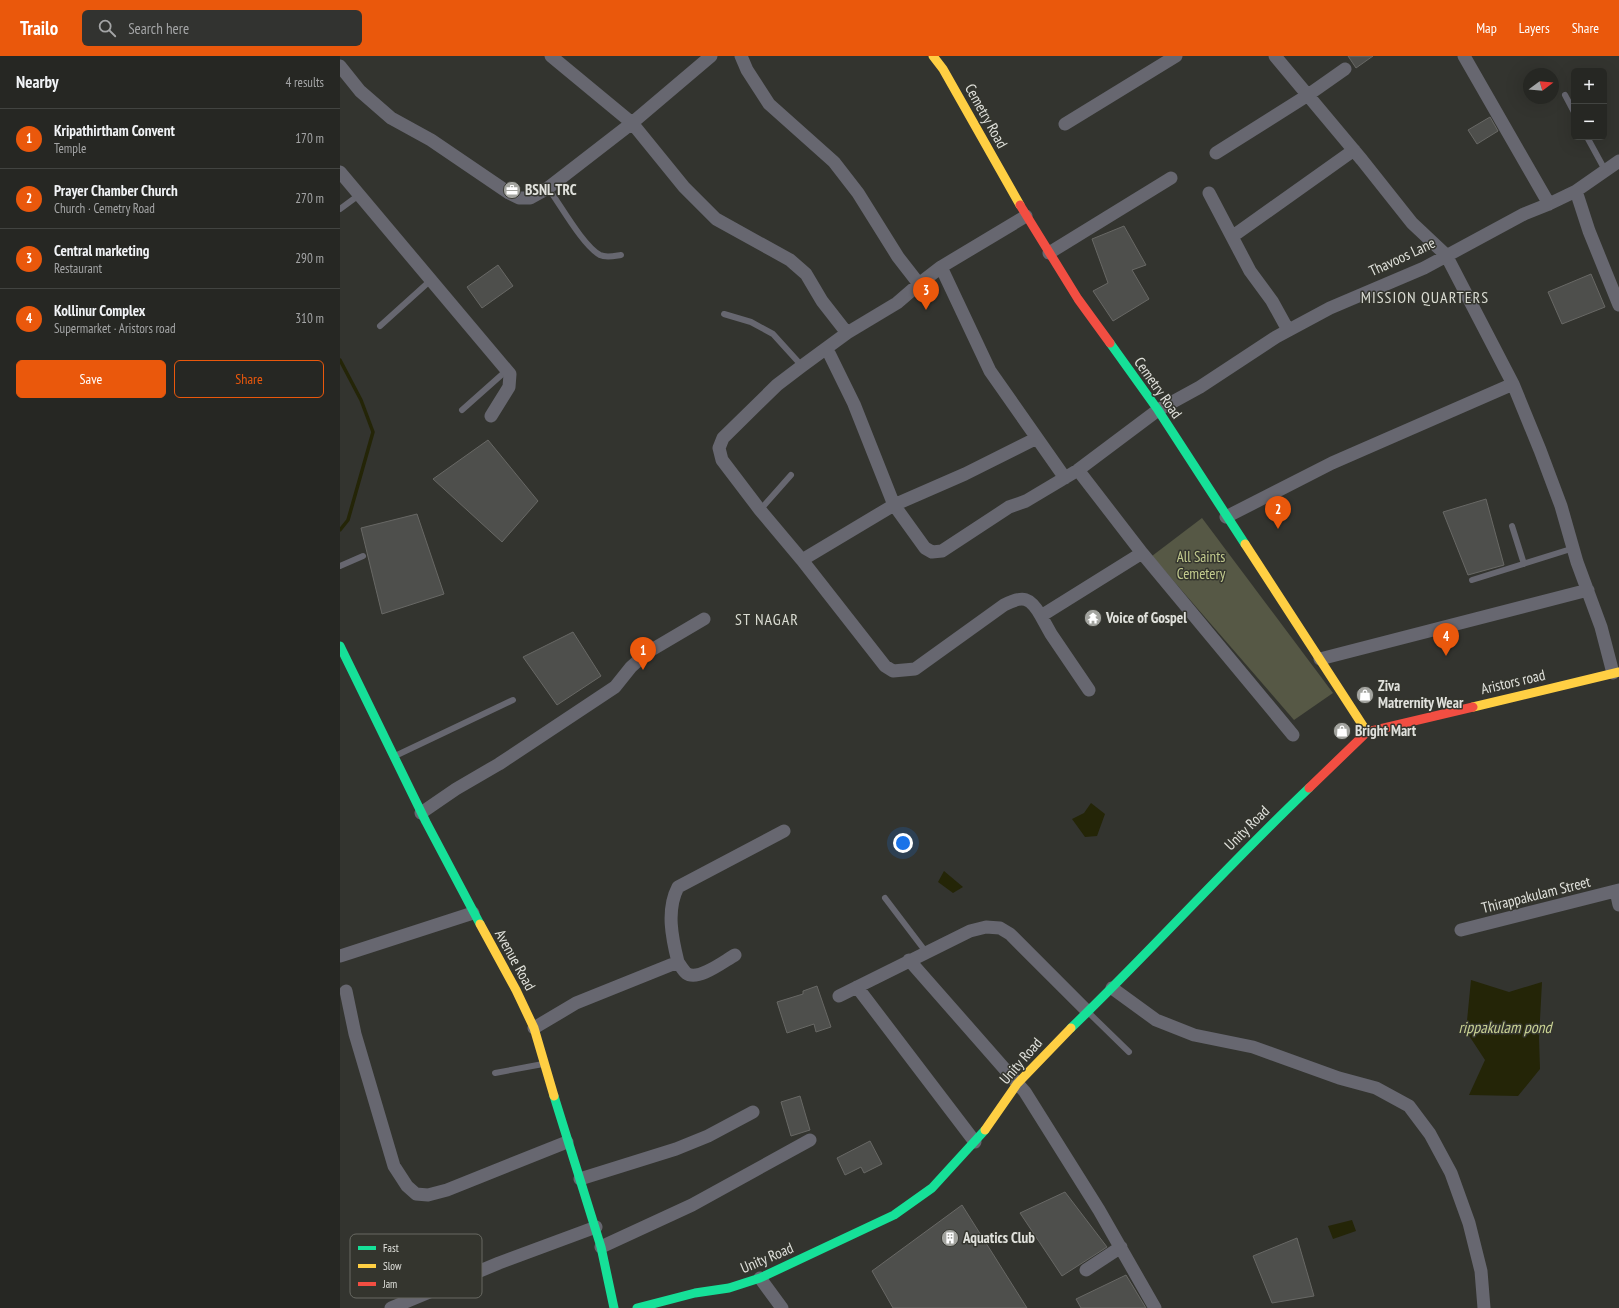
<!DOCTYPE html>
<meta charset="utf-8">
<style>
body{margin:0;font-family:"PT Sans Narrow",sans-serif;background:#323330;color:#f1f3f6}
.controls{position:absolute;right:12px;top:12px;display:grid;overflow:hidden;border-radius:6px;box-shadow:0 4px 16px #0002}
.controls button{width:36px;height:36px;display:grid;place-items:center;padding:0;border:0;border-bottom:1px solid #424441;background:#262723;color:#f1f3f6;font:20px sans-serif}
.compass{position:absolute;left:1183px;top:12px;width:36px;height:36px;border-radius:50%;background:#262723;box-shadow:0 4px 16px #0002;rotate:74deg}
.you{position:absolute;left:563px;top:787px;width:14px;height:14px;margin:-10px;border:3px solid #fff;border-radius:50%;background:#1a73e8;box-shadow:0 0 0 6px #1a73e833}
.badge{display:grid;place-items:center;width:26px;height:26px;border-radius:50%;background:#ea580c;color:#fff;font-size:13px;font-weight:700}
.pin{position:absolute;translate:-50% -33px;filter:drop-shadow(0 1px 2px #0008)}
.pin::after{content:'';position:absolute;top:21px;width:14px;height:12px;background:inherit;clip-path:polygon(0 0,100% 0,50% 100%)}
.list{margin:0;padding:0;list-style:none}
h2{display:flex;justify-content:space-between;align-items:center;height:52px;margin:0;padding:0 16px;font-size:17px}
h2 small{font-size:13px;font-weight:400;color:#a4a5a6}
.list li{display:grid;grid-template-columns:26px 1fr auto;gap:12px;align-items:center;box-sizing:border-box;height:60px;padding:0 16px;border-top:1px solid #424441}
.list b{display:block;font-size:15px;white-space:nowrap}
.list p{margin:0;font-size:13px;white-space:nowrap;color:#a4a5a6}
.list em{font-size:13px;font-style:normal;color:#a4a5a6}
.actions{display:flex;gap:8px;padding:12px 16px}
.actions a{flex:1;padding:9px 0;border:1px solid #ea580c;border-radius:6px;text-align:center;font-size:14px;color:#ea580c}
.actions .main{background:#ea580c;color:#fff}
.icon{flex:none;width:22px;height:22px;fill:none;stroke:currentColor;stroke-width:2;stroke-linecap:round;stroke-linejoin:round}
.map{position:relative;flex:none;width:1279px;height:1252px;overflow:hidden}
header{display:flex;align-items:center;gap:24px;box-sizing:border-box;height:56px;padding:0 20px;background:#ea580c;color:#fff}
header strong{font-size:19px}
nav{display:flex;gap:22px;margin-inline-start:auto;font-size:14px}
.search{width:280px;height:36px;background:#323330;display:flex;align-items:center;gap:10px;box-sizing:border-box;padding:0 14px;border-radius:6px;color:#a4a5a6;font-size:15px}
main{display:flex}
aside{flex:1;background:#262723}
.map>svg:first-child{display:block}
.green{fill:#565845}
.water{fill:#242507}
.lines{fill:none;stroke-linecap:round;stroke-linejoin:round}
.stream{stroke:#242507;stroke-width:3.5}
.building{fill:#4e4f4c;stroke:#686865}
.lane{stroke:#676770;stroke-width:6}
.street{stroke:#676770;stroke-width:13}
.fast{stroke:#16e098;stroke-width:9}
.slow{stroke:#ffcf43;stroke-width:9}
.jam{stroke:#f24e42;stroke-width:9}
.labels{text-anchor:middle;stroke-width:3;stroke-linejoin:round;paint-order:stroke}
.street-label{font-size:15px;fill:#e0e1dc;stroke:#34352e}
.poi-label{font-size:15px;font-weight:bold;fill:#e0e1dc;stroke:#34352e;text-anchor:start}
.park-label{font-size:15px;fill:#c3cb8e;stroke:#34352e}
.neighbourhood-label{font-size:16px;letter-spacing:1px;fill:#dadcd3;stroke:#34352e}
.water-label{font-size:16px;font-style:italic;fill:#c8d193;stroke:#34352e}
.key{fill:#34352e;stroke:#686962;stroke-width:1}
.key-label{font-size:11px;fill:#e0e1dc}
</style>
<header>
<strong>Trailo</strong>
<div class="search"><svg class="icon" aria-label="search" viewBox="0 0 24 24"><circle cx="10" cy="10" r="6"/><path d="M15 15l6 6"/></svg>Search here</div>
<nav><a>Map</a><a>Layers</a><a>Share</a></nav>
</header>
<main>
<aside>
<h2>Nearby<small>4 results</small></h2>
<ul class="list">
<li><span class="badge">1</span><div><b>Kripathirtham Convent</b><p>Temple</p></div><em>170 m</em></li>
<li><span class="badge">2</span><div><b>Prayer Chamber Church</b><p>Church · Cemetry Road</p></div><em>270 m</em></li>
<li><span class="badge">3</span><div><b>Central marketing</b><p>Restaurant</p></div><em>290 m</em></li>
<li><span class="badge">4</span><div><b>Kollinur Complex</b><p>Supermarket · Aristors road</p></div><em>310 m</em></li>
</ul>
<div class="actions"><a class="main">Save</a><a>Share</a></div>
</aside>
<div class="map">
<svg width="1279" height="1252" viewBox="0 0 1279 1252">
<rect width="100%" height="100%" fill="#33342f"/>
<path class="green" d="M862 462 993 637 954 664 812 500Z"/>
<path class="water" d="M751 747 765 758 757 780 745 781 732 763 744 757Z
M604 815 623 831 613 837 598 826Z
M1131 924 1169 936 1202 926 1199 982 1200 1013 1178 1040 1129 1039 1145 1004 1126 975Z
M1012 1164 1016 1175 993 1183 988 1170Z"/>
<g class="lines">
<path class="stream" d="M0 304 21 344 33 376 8 464 0 474"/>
</g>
<path class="building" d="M1008 0H1033L1016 12Z
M1150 61 1158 75 1137 88 1128 74Z
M784 170 806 209 792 214 809 243 773 265 753 235 768 227 752 183Z
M158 209 173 230 142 252 127 231Z
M1251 218 1265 251 1222 268 1208 236Z
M148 384 198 445 162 486 93 423Z
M1146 443 1164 509 1128 519 1103 456Z
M77 458 104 538 42 558 21 472Z
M233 576 261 620 217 649 183 601Z
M477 930 491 971 476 976 474 968 447 977 437 946 463 938V935Z
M460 1040 470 1074 451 1080 441 1046Z
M530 1085 542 1108 524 1117 521 1111 505 1119 497 1102Z
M725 1136 767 1191 722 1220 680 1157Z
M622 1149 687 1252H553L532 1215Z
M957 1182 974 1240 932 1247 913 1200Z
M786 1219 806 1252H741L736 1243Z"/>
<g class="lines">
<path class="lane" d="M1225 39 1234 56
M1247 81 1265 114
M208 132C220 148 243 190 260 199 266 202 274 200 281 199
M0 153 19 139
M384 258 411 266 433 278 462 310
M40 270 91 224
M122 354 167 314
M420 454 451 419
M1172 470 1184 508
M0 510 23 500
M1132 524 1234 492
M55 700 173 644
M545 842 586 896
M749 957 789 996
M155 1017 203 1008"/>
<path class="street" d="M211 0 292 67 344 131 376 163 450 204 466 218 482 245 507 277
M401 0 407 14 429 48 494 106 518 137 558 201 579 228
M935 0 1022 104 1072 167 1106 199 1173 328 1200 394 1221 450 1237 506 1261 571 1273 617
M1124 0 1209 148
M0 10 20 35 51 62 91 84 169 137 179 142H190L208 132 292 67 371 0
M725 68 836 0
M876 97 968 39 1005 13
M0 116 170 318 169 331 151 360
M1236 135 1249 175 1279 249
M869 137 910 215 932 245 948 274
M686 160 601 211 579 228 557 247 507 277 462 310 437 329 383 382 379 392 382 404 420 454 462 504 545 610 553 615 575 613 664 549C683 539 690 541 701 560
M893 180 1014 94
M709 197 831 122
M601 211 650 315 725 422
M487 293 514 348 554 449 625 418 697 382
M886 461 992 407 1173 328
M802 497 953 679
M462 504 554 449 585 492 592 496 602 495 669 451 686 445 738 414
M980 603 1248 534
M749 634 711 578 701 560 802 497 738 414 818 354 860 331 936 281 990 252 1084 212 1184 158 1209 148 1236 135 1279 105
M81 757 116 733 159 708 275 631 291 611 308 596 364 563
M1276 835 1279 849
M1121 874 1279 834
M0 900 133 857
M569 904 685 1036 759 1154 815 1252
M338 906C332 882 326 854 338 831L444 775
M517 931 635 1086
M772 932 816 964 854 979 913 991 999 1022 1036 1032 1069 1050 1090 1078 1111 1117 1129 1167 1141 1215 1144 1252
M6 935 15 978 54 1110 67 1130 76 1138 88 1139 107 1134 227 1086
M499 940 630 875 646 871 660 872 670 878 747 955
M194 972 236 947 338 906C340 909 343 914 346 917 358 926 384 905 395 899
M240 1123 336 1093 368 1080 413 1056
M261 1191 352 1149 470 1084
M746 1214 781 1191
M420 1222 442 1252
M51 1252 159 1207 256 1171"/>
<path class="fast" d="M770 287 818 354 905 488
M0 590 86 766 140 868
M731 972C812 894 887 810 969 732
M214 1040 261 1191 274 1252
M297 1252 355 1237 389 1232 420 1222 554 1159 592 1132 645 1074"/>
<path class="slow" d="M593 0 603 13 680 149
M905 488 1027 676
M1133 651 1279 616
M140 868 176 934 194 972 214 1040
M645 1074 677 1028 731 972"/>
<path class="jam" d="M680 149 738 243 770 287
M969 732 1027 676 1133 651"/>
</g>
<defs>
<symbol id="office-disc" viewBox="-11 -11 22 22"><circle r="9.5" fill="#a3a49f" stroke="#34352e"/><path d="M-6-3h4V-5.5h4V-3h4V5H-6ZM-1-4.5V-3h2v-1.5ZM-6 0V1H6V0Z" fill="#fff"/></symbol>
<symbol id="temple-disc" viewBox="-11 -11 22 22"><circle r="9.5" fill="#a3a49f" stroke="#34352e"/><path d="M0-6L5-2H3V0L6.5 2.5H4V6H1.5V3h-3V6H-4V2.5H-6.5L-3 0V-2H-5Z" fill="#fff"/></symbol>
<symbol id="shop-disc" viewBox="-11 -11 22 22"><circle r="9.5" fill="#a3a49f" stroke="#34352e"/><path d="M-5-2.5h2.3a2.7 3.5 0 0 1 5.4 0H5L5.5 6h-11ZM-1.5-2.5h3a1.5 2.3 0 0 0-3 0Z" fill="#fff"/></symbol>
<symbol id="building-disc" viewBox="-11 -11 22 22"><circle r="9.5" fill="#a3a49f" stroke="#34352e"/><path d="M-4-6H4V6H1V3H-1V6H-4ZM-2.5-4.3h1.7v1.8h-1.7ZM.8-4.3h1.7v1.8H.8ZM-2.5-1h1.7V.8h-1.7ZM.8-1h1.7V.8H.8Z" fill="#fff"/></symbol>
</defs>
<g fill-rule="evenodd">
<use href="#office-disc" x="162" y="124" width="20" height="20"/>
<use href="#temple-disc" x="743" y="552" width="20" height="20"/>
<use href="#shop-disc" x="1015" y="629" width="20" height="20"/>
<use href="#shop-disc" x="992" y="665" width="20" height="20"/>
<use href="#building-disc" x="600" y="1172" width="20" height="20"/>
</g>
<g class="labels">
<g class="street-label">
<text transform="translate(646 60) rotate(61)" y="5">Cemetry Road</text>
<text transform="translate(1062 201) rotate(-25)" y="5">Thavoos Lane</text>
<text transform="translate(818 332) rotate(55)" y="5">Cemetry Road</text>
<text transform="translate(1173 626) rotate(-13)" y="5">Aristors road</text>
<text transform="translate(907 772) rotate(-45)" y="5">Unity Road</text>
<text transform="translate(1196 839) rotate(-14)" y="5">Thirappakulam Street</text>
<text transform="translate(175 904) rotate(61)" y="5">Avenue Road</text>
<text transform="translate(681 1005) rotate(-49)" y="5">Unity Road</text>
<text transform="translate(427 1202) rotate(-23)" y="5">Unity Road</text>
</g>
<g class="poi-label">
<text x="185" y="139">BSNL TRC</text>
<text x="766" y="567">Voice of Gospel</text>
<text x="1038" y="635">Ziva<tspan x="1038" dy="17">Matrernity Wear</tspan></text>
<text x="1015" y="680">Bright Mart</text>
<text x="623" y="1187">Aquatics Club</text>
</g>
<g class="park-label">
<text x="861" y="506">All Saints<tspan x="861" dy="17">Cemetery</tspan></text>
</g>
<g class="neighbourhood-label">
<text x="1085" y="247">MISSION QUARTERS</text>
<text x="427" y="569">ST NAGAR</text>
</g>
<g class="water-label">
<text x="1165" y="977">rippakulam pond</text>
</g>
</g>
<rect x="10" y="1178" width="132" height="64" rx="6" class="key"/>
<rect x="18" y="1190" width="18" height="4" fill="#16e098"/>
<rect x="18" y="1208" width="18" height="4" fill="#ffcf43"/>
<rect x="18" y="1226" width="18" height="4" fill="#f24e42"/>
<g class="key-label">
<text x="43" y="1196">Fast</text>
<text x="43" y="1214">Slow</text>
<text x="43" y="1232">Jam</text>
</g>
</svg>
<div class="controls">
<button>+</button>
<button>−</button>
</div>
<svg class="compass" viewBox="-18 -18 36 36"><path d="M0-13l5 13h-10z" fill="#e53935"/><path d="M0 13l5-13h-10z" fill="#a4a5a6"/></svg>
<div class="you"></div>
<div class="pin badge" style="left:303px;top:614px">1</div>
<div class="pin badge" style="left:938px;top:473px">2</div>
<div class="pin badge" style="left:586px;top:254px">3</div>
<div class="pin badge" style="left:1106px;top:600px">4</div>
</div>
</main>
